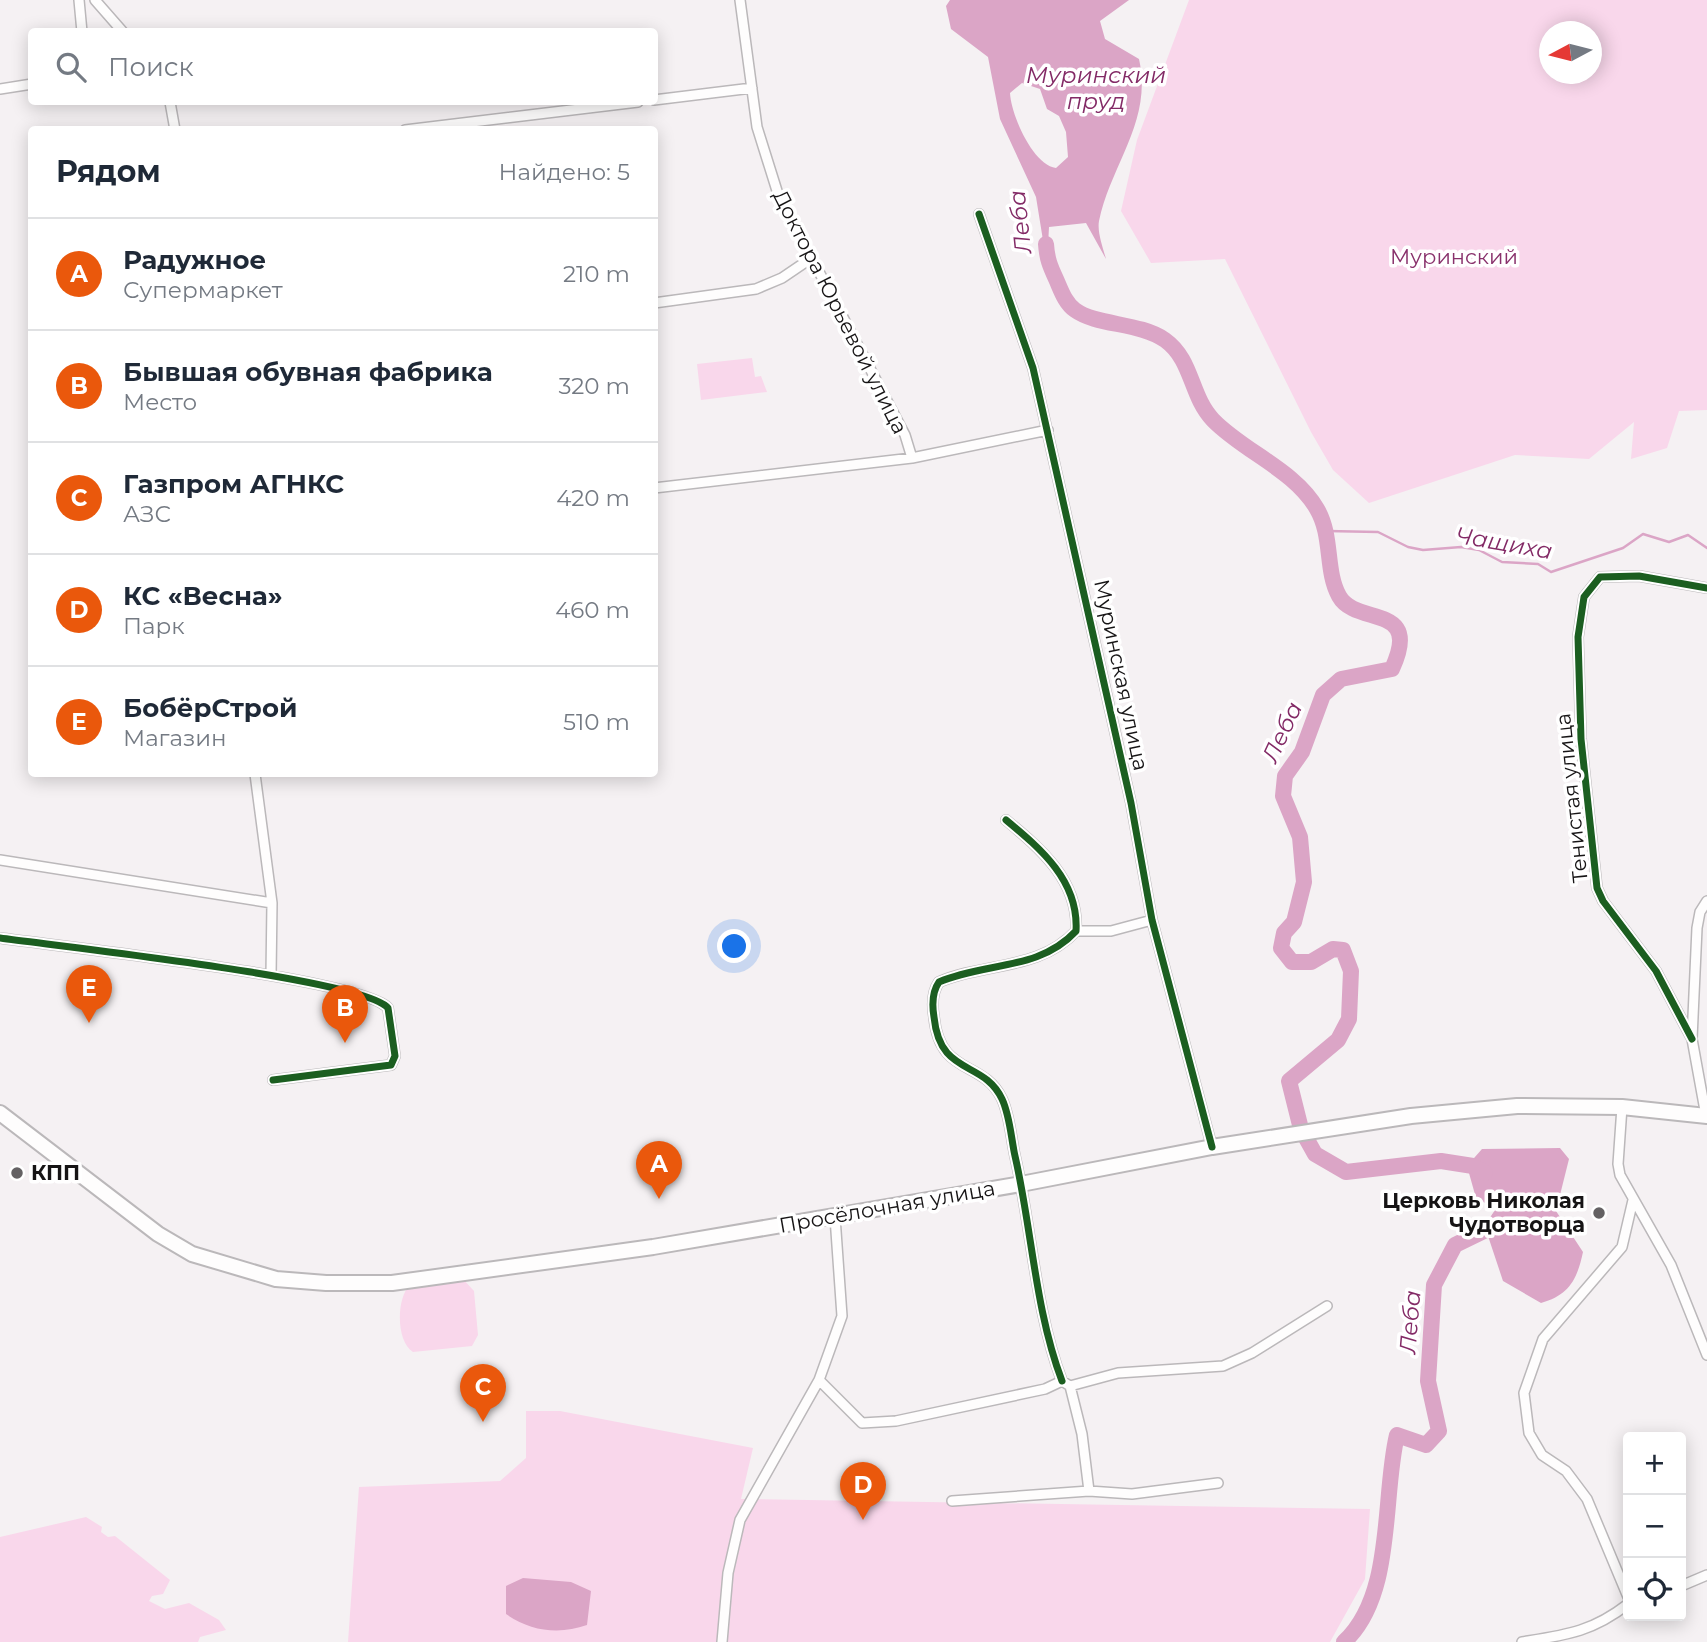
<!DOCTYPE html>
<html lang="ru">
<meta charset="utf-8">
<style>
body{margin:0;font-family:Montserrat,sans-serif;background:#f6f6f7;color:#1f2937}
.controls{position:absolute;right:21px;bottom:21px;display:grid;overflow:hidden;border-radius:7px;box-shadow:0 4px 18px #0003}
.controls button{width:63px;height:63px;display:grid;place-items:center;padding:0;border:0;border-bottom:2px solid #e0e1e3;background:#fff;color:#1f2937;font:35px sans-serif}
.compass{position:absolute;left:1539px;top:21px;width:63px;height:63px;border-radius:50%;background:#fff;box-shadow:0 4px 18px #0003;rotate:263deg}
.you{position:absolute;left:735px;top:947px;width:24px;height:24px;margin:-18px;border:5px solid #fff;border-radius:50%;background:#1a73e8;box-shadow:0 0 0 10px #1a73e833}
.badge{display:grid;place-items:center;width:46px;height:46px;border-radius:50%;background:#ea580c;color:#fff;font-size:23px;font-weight:700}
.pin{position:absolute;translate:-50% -58px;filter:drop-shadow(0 2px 4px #0008)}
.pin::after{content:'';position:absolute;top:37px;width:24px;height:21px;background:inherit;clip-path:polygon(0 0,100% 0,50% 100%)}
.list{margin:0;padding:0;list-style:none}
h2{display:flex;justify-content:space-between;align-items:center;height:91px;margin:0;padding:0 28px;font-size:30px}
h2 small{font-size:23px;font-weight:400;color:#747a83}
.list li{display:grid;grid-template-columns:46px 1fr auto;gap:21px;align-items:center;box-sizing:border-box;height:112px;padding:0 28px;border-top:2px solid #e0e1e3}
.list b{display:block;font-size:26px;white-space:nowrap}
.list p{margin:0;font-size:23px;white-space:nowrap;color:#747a83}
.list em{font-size:23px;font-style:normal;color:#747a83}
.icon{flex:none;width:38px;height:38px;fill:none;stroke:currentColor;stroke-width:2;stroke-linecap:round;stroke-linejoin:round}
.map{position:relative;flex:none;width:1707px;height:1642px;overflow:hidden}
.search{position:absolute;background:#fff;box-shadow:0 4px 18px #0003;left:28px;top:28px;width:630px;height:77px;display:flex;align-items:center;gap:18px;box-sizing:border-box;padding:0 24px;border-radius:7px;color:#747a83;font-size:26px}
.panel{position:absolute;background:#fff;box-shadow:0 4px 18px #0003;left:28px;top:126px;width:630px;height:651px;border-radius:7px}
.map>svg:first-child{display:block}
.green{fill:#f9d7eb;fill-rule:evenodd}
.water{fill:#dba5c6;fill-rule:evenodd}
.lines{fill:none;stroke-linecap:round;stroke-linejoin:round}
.stream{stroke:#dba5c6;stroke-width:2.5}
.river{stroke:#dba5c6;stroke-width:16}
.minor-casing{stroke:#bbb8ba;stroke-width:12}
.primary-casing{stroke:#bbb8ba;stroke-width:18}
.minor{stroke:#fefdfd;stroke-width:9}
.primary{stroke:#fefdfd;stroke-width:14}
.cycleway-casing{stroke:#fff;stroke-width:11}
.cycleway{stroke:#1b5e20;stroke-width:7}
.poi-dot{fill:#646163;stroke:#fff;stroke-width:2.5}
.labels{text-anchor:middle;stroke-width:7;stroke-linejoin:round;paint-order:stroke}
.park-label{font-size:21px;fill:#89316c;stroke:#fff}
.street-label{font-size:21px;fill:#161415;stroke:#fff}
.poi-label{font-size:21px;font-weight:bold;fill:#161415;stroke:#fff;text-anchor:start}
.water-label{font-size:23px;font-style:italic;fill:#832a66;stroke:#fff}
</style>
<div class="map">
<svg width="1707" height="1642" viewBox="0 0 1707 1642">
<rect width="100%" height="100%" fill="#f5f1f3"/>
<path class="green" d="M1189 0H1707V410L1679 411 1667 448 1631 459 1634 422 1589 459 1515 455 1369 503 1333 470 1311 432 1225 259 1151 263 1121 211 1137 140ZM1550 32H1592V74H1550Z
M752 358 755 377 761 376 767 392 701 400 697 364Z
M463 1279 474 1291 478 1335 472 1346 413 1352C396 1342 396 1298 410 1285Z
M526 1411H560L753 1448 741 1499 1370 1509 1365 1579 1330 1642H348L359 1487 500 1481 526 1458Z
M86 1517 102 1527 101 1532 108 1537 115 1536 170 1580 163 1594 152 1596 149 1601 165 1609 189 1603 219 1620 226 1630 200 1637 198 1642H0V1537Z"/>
<path class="water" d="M950 0H1129L1100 21 1105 39 1139 59C1153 121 1111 164 1099 221 1097 232 1103 248 1106 259L1086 223 1049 227 1047 265 1036 197 1000 119 988 57 951 29 946 6ZM1022 83 1040 89 1047 109 1059 116 1066 132 1068 157 1056 168C1033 165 1011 115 1010 93Z
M1560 1148 1569 1159 1556 1211 1583 1252C1577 1280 1569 1295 1541 1303L1503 1281 1485 1227 1496 1209 1476 1198 1467 1166 1482 1149Z
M523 1578 571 1582 591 1591 587 1625C559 1635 530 1631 506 1614V1586Z"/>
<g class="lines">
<path class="stream" d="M1327 531 1378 532 1408 547 1423 550 1461 547 1479 550 1502 562 1538 564 1551 572 1623 548 1643 534 1669 542 1688 535 1707 548"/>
<path class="river" d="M1046 244C1047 259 1050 266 1056 279 1061 290 1065 303 1075 310 1097 326 1139 322 1165 340 1193 360 1190 396 1213 420 1244 452 1295 470 1317 509 1333 536 1325 571 1339 596 1356 627 1423 602 1392 669L1341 679 1323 695 1302 752 1285 776 1283 796 1300 837 1304 882 1294 922 1284 933 1281 948 1292 962H1311L1333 949 1343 950 1351 971 1349 1019 1338 1040 1289 1081 1301 1129 1315 1154 1346 1172 1441 1161 1473 1166 1485 1173
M1344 1642C1395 1595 1382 1497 1397 1435L1426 1445 1439 1431 1428 1381 1434 1285 1455 1245 1494 1226 1500 1217"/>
<defs>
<path id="minor" d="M79 0 82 32
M95 0 123 32
M740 0 757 127 778 194 905 435 912 458
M0 89 32 84
M654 100 752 88
M170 102 175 130
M405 130 638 102
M979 214 1033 368 1131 803 1152 920 1212 1147
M654 303 756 289 782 278 810 259
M654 488 912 458 1048 430
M255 774 272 903 271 975
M1006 820C1041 849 1079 881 1076 931 1039 971 985 962 939 982 932 992 932 1005 934 1017 940 1077 983 1059 1002 1099 1010 1116 1011 1138 1015 1156 1032 1230 1035 1310 1062 1381
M0 860 272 903
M1076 931H1111L1152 920
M0 938C56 946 364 979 388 1008L395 1056 391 1065 273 1080
M1692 1039 1656 971 1603 901 1597 888 1581 739 1578 637 1584 597 1600 577 1639 576 1707 588
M1622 1107 1618 1164 1620 1175 1671 1265 1707 1355
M1706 1116 1692 1039 1697 928 1700 912 1707 901
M819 1380 862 1423 896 1421 1045 1389 1062 1381 1070 1386 1118 1373 1223 1366 1252 1353 1327 1306
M1070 1386 1082 1434 1089 1491
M952 1501 1089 1491 1132 1494 1218 1483
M1681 1586 1707 1575
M1628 1597 1587 1499 1566 1471 1542 1455 1529 1433 1524 1393 1543 1339 1622 1247 1633 1200
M722 1642 728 1573 740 1520 819 1380 842 1316 835 1217
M1522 1642C1566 1635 1592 1632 1628 1604"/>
<path id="primary" d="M0 1113 158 1234 192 1254 276 1279 326 1283H392L653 1247 1021 1184 1212 1147 1411 1116 1517 1106 1622 1107 1707 1116"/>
</defs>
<use href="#minor" class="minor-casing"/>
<use href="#primary" class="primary-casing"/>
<use href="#minor" class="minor"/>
<use href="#primary" class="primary"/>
<defs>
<path id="cycleway" d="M979 214 1033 368 1131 803 1152 920 1212 1147
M1006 820C1041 849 1079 881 1076 931 1039 971 985 962 939 982 932 992 932 1005 934 1017 940 1077 983 1059 1002 1099 1010 1116 1011 1138 1015 1156 1032 1230 1035 1310 1062 1381
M0 938C56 946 364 979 388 1008L395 1056 391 1065 273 1080
M1692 1039 1656 971 1603 901 1597 888 1581 739 1578 637 1584 597 1600 577 1639 576 1707 588"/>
</defs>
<use href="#cycleway" class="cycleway-casing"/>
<use href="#cycleway" class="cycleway"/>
</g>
<g class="poi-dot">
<circle cx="17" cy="1173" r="7"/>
<circle cx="1599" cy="1213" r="7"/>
</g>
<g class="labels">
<g class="park-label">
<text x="1454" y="264">Муринский</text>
</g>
<g class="street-label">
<text transform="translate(840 312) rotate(63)" y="7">Доктора Юрьевой улица</text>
<text transform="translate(1121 675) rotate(78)" y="7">Муринская улица</text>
<text transform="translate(1572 798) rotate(-96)" y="7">Тенистая улица</text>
<text transform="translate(887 1207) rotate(-10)" y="7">Просёлочная улица</text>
</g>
<g class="poi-label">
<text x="31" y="1180">КПП</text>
<text x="1585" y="1208" text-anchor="end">Церковь Николая<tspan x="1585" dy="24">Чудотворца</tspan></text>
</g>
<g class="water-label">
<text x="1096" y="83">Муринский<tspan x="1096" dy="26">пруд</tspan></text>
<text transform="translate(1020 222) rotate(-96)" y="8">Леба</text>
<text transform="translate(1504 543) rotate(10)" y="8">Чащиха</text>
<text transform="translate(1282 732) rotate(-65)" y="8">Леба</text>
<text transform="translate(1410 1322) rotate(-85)" y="8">Леба</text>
</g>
</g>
</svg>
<div class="controls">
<button>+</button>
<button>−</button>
<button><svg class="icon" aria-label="locate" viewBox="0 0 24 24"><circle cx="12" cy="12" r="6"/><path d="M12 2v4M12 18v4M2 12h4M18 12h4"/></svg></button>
</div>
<svg class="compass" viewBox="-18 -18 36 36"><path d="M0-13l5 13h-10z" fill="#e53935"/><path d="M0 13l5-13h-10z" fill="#747a83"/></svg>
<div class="you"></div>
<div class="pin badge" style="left:659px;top:1199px">A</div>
<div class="pin badge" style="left:345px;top:1043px">B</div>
<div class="pin badge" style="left:483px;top:1422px">C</div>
<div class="pin badge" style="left:863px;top:1520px">D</div>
<div class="pin badge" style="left:89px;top:1023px">E</div>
<div class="search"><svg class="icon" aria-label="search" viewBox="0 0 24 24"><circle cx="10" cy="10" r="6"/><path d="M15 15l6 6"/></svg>Поиск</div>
<section class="panel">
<h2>Рядом<small>Найдено: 5</small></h2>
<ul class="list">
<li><span class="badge">A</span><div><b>Радужное</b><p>Супермаркет</p></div><em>210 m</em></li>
<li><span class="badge">B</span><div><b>Бывшая обувная фабрика</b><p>Место</p></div><em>320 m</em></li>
<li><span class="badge">C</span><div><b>Газпром АГНКС</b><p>АЗС</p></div><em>420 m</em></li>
<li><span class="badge">D</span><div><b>КС «Весна»</b><p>Парк</p></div><em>460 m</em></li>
<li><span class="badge">E</span><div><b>БобёрСтрой</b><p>Магазин</p></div><em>510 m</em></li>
</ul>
</section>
</div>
